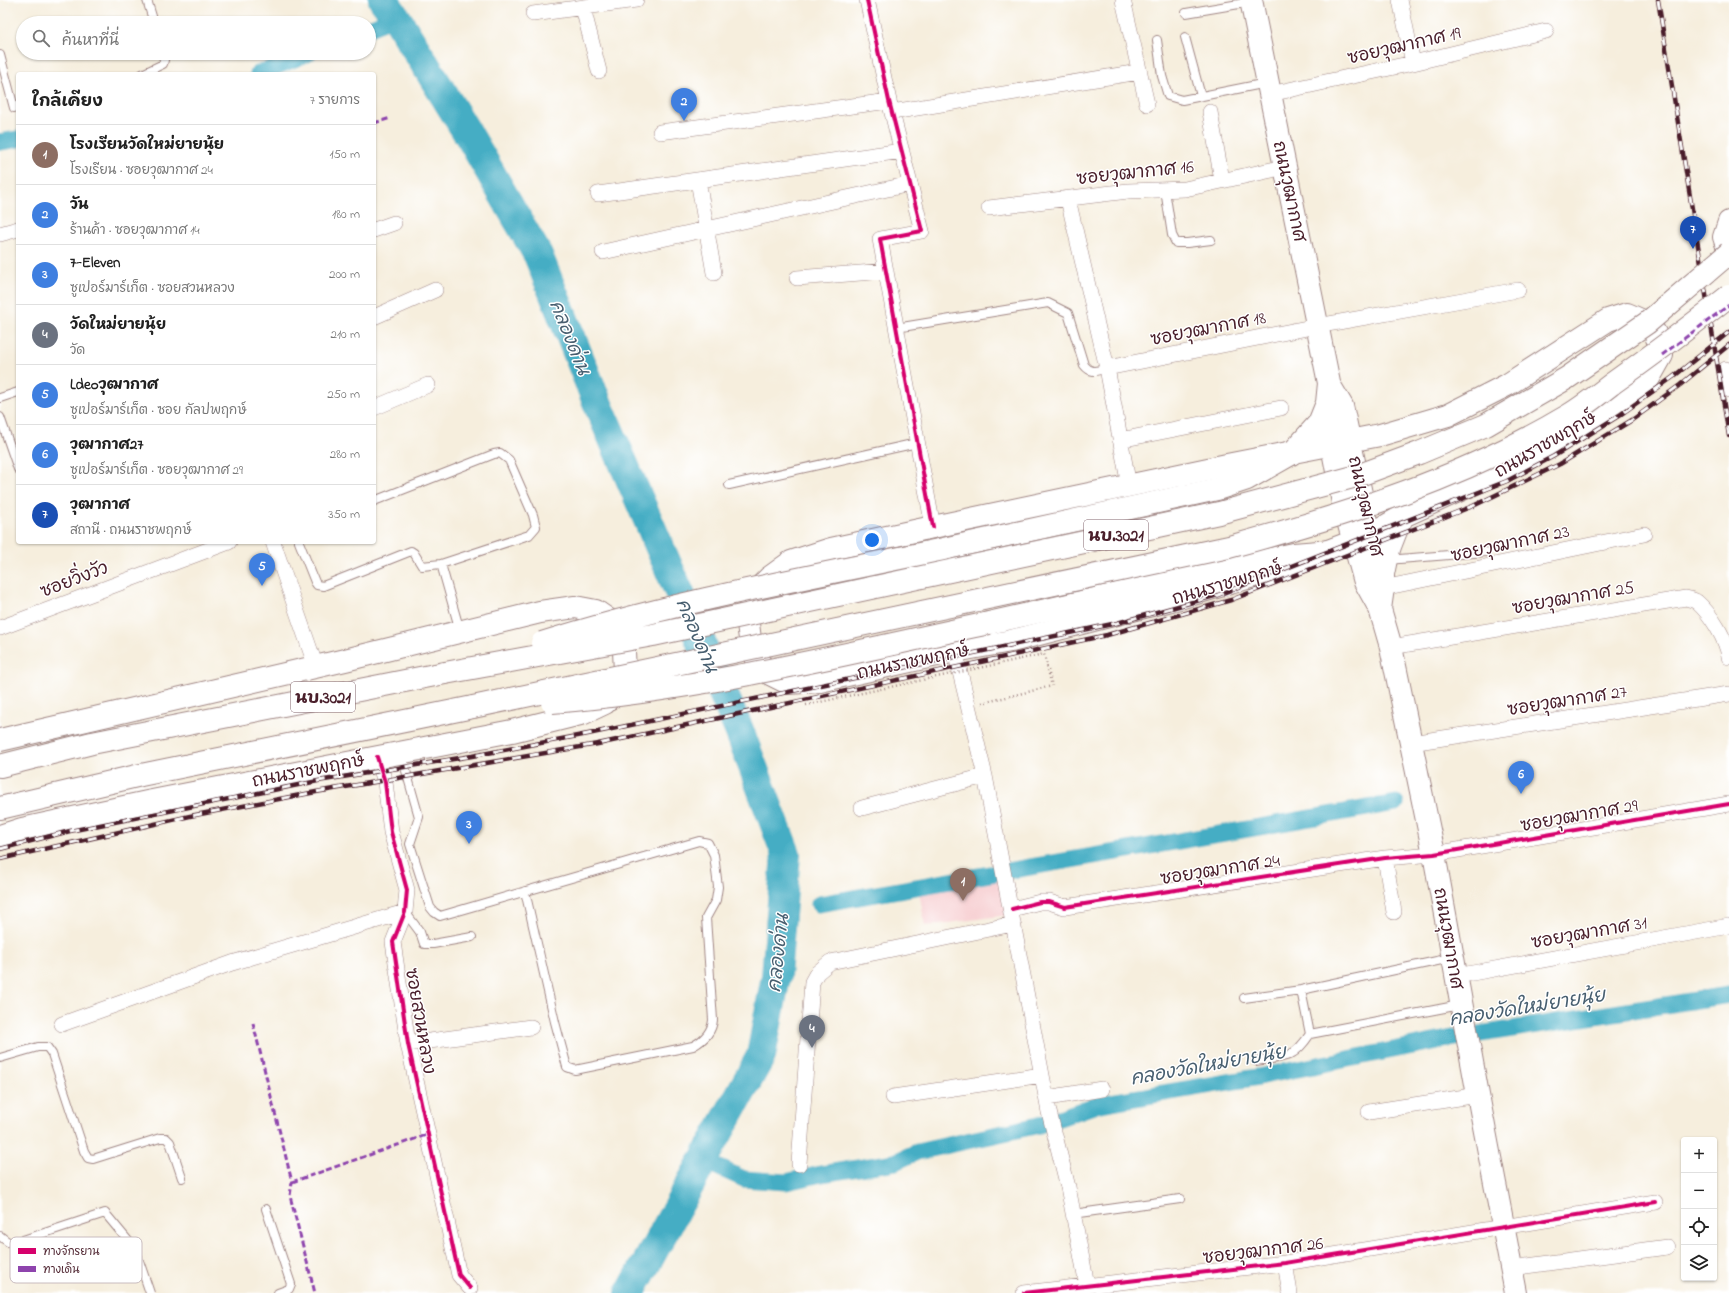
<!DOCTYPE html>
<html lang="th">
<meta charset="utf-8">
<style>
body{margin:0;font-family:"Indie Flower","Playpen Sans Thai",sans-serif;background:#f6f6f6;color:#222}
.controls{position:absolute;right:12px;bottom:12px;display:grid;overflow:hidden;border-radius:4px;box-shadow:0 1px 3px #0004}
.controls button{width:36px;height:36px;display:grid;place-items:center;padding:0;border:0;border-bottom:1px solid #e0e0e0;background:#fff;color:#222;font:20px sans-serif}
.you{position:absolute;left:872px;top:540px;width:14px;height:14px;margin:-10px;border:3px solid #fff;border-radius:50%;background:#1a73e8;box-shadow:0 0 0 6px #1a73e833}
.badge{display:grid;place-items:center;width:26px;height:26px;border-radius:50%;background:#b5179e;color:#fff;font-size:13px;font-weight:700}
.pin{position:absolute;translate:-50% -33px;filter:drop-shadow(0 1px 2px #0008)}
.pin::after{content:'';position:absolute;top:21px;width:14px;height:12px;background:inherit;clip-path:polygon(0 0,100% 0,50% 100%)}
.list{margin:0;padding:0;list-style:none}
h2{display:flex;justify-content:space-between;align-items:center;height:52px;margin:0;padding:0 16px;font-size:17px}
h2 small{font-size:13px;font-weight:400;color:#767676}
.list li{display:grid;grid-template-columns:26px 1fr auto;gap:12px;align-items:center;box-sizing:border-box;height:60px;padding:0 16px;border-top:1px solid #e0e0e0}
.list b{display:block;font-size:15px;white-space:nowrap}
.list p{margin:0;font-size:13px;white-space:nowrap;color:#767676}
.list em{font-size:13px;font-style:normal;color:#767676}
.icon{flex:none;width:22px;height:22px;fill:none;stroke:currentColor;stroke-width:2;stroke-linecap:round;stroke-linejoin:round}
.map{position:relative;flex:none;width:1729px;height:1293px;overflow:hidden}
.search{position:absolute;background:#fff;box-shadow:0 1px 3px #0004;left:16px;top:16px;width:360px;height:44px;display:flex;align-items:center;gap:10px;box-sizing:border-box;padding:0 14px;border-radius:22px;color:#767676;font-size:15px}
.panel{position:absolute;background:#fff;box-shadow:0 1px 3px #0004;left:16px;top:72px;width:360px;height:472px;border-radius:4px}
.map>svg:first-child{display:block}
.built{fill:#f7cfd1}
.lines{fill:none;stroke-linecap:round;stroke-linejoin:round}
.canal{stroke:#45adc4;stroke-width:17}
.river{stroke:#45adc4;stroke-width:30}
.lane-casing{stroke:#a08684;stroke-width:10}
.street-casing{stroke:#a08684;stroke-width:16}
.secondary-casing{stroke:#a08684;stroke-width:24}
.primary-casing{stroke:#a08684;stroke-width:24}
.path{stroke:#a08684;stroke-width:2.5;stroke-dasharray:1 3;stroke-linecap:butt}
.lane{stroke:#fff;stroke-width:8}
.street{stroke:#fff;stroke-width:15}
.secondary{stroke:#fff;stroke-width:22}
.primary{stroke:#fff;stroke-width:22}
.rail-casing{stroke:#4a1f2b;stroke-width:4.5}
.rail{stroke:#fff;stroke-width:3;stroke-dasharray:9;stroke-linecap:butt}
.primary-bridge-casing{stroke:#a08684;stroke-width:24;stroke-linecap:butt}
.path-bridge{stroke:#a08684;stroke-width:2.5;stroke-dasharray:1 3;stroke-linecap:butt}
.primary-bridge{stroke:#fff;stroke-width:22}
.quiet{stroke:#8e44ad;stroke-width:3;stroke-dasharray:6 3;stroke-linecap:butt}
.cycleway-casing{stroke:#fff;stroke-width:6}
.cycleway{stroke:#d6006c;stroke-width:4}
.labels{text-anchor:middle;stroke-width:3;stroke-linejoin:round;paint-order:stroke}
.shield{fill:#fff;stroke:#80626b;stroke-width:1}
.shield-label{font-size:17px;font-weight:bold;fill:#4a1f2b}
.street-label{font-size:18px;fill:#4a1f2b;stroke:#fff}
.water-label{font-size:19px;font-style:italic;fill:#485f70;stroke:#fff}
.key{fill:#fff;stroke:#c9bcbf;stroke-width:1}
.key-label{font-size:11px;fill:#4a1f2b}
</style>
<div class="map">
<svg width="1729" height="1293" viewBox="0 0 1729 1293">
<rect width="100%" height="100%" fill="#fff"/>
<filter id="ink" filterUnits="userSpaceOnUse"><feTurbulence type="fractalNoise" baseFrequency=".025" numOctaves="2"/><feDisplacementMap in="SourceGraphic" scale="8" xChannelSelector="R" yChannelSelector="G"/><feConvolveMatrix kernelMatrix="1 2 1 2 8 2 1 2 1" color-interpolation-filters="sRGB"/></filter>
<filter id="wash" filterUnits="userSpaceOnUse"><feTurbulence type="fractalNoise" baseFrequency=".012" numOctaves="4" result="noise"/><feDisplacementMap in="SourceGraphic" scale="16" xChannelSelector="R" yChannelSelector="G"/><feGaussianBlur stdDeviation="0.9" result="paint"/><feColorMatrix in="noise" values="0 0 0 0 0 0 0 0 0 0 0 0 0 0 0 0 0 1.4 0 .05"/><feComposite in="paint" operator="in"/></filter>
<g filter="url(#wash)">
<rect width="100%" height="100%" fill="#f6eedd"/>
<path class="built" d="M1002 873 1008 915 925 926 918 886Z"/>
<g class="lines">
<path class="canal" d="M369 28 396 17
M258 74 309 53
M0 142 18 139
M819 904 1396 803
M704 1161 744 1179 786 1182 821 1174 895 1162 917 1152 1039 1125 1099 1104 1258 1077 1448 1039 1729 995"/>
<path class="river" d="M383 0 396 17 471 139 538 255 599 407 739 730 786 854 776 976 761 1056 630 1293"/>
</g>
</g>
<g filter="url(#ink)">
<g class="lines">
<defs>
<path id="lane" d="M147 0 154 23
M1186 13 1251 2
M1185 37 1201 96
M1157 40 1162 76 1168 96 1182 100 1267 83
M0 55 14 108
M142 74 163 64 164 60 162 53
M1165 190 1172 235 1176 243H1187L1211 240
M896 328 1048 303 1068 313 1084 365C1091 374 1097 371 1107 368
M0 398 18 392
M0 417 18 469
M729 485 917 443
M299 542 315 582 317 585 323 586 411 551 414 553 422 566 441 564 529 535 536 527 533 515 509 460 500 453 494 454 374 501
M1387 560 1486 552
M441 564 460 631
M401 753 419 817 410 844 430 907 434 912 440 916 699 841 708 843 714 855 718 887 716 900 706 918 713 1020C712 1032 704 1040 693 1046L575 1070 567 1067 555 1022 525 891
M405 912 420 932 424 944H433L472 937
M1451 958 1301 990 1310 1034 1460 1005
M1244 998 1301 990
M0 1058 38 1047H47L52 1054 84 1151 88 1158 93 1159 160 1138H166L170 1142 182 1178
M1256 1061C1284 1057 1293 1060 1310 1034
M266 1209 291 1284 289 1289 278 1293
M1073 1214 1180 1199
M0 1236 8 1242 14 1243 105 1213 135 1249 150 1293"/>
<path id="street" d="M867 0 889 101 922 231 880 239 933 527
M1123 0 1147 104
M1400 0 1413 63
M583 8 599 71
M533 14 636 0
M1270 94 1413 63 1546 31
M892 112 1139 72
M1210 112 1222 180
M660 132 889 101
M698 180 714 273
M598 194 902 151
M1068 199 1107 368 1129 486
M989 208 1128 191 1185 189 1285 167
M374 230 394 223
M0 234 18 229
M603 252 910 184
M797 278 886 271
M374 317 435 290
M1107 368 1317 326 1518 290
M1726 369 1729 390
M374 408 428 385
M1120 440 1281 408
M273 542 316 667
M1383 588 1644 534
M0 628 229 542
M1391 647 1686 598C1689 599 1694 600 1697 602 1710 613 1727 640 1729 657
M955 651 985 776 1049 1112 1068 1187 1087 1285
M1411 743 1729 694
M377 757 385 782 391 832 407 890 405 912 393 942 408 1044 459 1275 470 1288
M862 808 985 776
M1385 858 1394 912
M1012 909 1040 902H1049L1065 907 1385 858 1434 854 1729 804
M1456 976 1729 926
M62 1024 232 963 405 912
M408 1044 531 1027
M893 1097 1042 1075
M1047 1098 1102 1089
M1369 1112 1478 1095
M799 1164 812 982 817 973 830 962 1013 924
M1285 1263 1290 1293
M1512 1268 1667 1247
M1024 1293 1285 1263 1655 1202"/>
<path id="secondary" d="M1251 0 1329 383 1327 403 1330 435 1343 503 1365 582 1380 609 1391 647 1434 854 1478 1095 1516 1293
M1729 222 1724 237 1729 252
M1627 314C1653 325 1655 327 1662 355L1649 378 1569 434 1522 462 1403 516 1370 535 1294 564 1183 597 1011 641 955 651 820 681 788 683 768 673 757 660 750 639 747 616 754 593 769 578 791 562 831 549 933 527 1227 465 1380 435 1448 415 1507 385 1608 320Z
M1329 384 1342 406 1370 535 1383 574V588L1380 609
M1291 454 1319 423 1327 403
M1383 574C1386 554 1394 534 1403 516
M0 740 345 660 540 612 575 607 596 611 609 620 616 630 624 651 625 672 620 684 605 703 584 713 512 731 147 802 22 829 0 836"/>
<path id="primary" d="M948 548 1217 489 1247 479 1291 454
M989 623 1275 558 1294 554 1331 551
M0 766 92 743 445 673
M0 808 141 775 473 707"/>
</defs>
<use href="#lane" class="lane-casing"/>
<use href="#street" class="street-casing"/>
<use href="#secondary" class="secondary-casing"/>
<use href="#primary" class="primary-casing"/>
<path class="path" d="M982 703 1052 686"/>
<use href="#lane" class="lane"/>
<use href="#street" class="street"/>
<use href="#secondary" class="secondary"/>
<use href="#primary" class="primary"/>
<defs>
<path id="rail" d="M1658 0 1729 436
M0 849 70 831 318 781 472 756 588 734 1117 623 1218 595 1507 481 1554 456 1620 415 1673 377 1729 332
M0 859 190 816 316 792 598 744 1107 635 1231 600 1473 506 1560 464 1632 420 1680 385 1729 345"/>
</defs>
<use href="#rail" class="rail-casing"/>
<use href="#rail" class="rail"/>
<defs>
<path id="primary-bridge" d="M542 643C674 601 812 577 948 548
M445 673 653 635 1219 513 1357 476 1419 453 1486 425 1567 378 1647 323 1729 253
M552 702C700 690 844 654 989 623
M473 707 1229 547C1346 515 1464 478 1569 415 1584 406 1599 394 1613 383 1653 355 1691 326 1729 296"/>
</defs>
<use href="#primary-bridge" class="primary-bridge-casing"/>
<path class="path-bridge" d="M806 705 1044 654 1052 686"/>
<use href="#primary-bridge" class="primary-bridge"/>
<path class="quiet" d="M374 123 391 118
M1662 355 1729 305
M253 1023 292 1182 290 1196 315 1293
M292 1182 429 1134"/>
<defs>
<path id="cycleway" d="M867 0 889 101 922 231 880 239 933 527
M377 757 385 782 391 832 407 890 405 912 393 942 408 1044 459 1275 470 1288
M1012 909 1040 902H1049L1065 907 1385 858 1434 854 1729 804
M1024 1293 1285 1263 1655 1202"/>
</defs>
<use href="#cycleway" class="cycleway-casing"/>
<use href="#cycleway" class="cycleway"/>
</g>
</g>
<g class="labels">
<g class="shield">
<rect x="1084" y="520" width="64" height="30" rx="3"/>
<rect x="291" y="682" width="64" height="30" rx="3"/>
</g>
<g class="shield-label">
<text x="1116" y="541">นบ.3021</text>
<text x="323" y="703">นบ.3021</text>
</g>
<g class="street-label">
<text transform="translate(1404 45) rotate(-13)" y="6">ซอยวุฒากาศ 19</text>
<text transform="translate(1135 172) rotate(-6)" y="6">ซอยวุฒากาศ 16</text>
<text transform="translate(1290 191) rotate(78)" y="6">ถนนวุฒากาศ</text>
<text transform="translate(1208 328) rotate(-11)" y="6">ซอยวุฒากาศ 18</text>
<text transform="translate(1545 444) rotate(-30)" y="6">ถนนราชพฤกษ์</text>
<text transform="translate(1366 506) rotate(77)" y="6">ถนนวุฒากาศ</text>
<text transform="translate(1510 543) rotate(-12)" y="6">ซอยวุฒากาศ 23</text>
<text transform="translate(74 579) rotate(-21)" y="6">ซอยวิ่งวัว</text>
<text transform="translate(1227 583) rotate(-16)" y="6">ถนนราชพฤกษ์</text>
<text transform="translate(1573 597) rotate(-10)" y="6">ซอยวุฒากาศ 25</text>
<text transform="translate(913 661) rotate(-12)" y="6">ถนนราชพฤกษ์</text>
<text transform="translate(1567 700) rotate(-9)" y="6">ซอยวุฒากาศ 27</text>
<text transform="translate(308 770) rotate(-11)" y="6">ถนนราชพฤกษ์</text>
<text transform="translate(1579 815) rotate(-10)" y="6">ซอยวุฒากาศ 29</text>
<text transform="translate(1220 869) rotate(-9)" y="6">ซอยวุฒากาศ 24</text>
<text transform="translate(1589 932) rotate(-10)" y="6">ซอยวุฒากาศ 31</text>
<text transform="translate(1449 938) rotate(80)" y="6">ถนนวุฒากาศ</text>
<text transform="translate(421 1021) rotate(80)" y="6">ซอยสวนหลวง</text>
<text transform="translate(1263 1250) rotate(-7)" y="6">ซอยวุฒากาศ 26</text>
</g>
<g class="water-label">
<text transform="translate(571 337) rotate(68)" y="7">คลองด่าน</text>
<text transform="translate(698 635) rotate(67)" y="7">คลองด่าน</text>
<text transform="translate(777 953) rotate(-84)" y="7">คลองด่าน</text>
<text transform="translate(1527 1006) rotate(-9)" y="7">คลองวัดใหม่ยายนุ้ย</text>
<text transform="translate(1208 1064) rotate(-10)" y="7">คลองวัดใหม่ยายนุ้ย</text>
</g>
</g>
<rect x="10" y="1237" width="132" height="46" rx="6" class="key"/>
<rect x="18" y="1248" width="18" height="6" fill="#d6006c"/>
<rect x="18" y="1266" width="18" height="6" fill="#8e44ad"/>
<g class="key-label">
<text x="43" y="1255">ทางจักรยาน</text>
<text x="43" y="1273">ทางเดิน</text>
</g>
</svg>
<div class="controls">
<button>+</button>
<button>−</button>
<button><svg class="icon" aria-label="locate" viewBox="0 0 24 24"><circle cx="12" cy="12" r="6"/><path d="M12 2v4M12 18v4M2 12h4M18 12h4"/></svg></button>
<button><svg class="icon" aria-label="layers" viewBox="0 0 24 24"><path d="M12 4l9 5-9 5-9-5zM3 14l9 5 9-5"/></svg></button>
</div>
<div class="you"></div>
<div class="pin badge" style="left:963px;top:901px;background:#8d6e63">1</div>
<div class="pin badge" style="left:684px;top:121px;background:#3f7fe0">2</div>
<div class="pin badge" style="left:469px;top:844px;background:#3f7fe0">3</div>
<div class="pin badge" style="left:812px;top:1048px;background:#6b7280">4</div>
<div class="pin badge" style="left:262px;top:586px;background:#3f7fe0">5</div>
<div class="pin badge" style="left:1521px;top:794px;background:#3f7fe0">6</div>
<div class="pin badge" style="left:1693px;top:249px;background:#1a4fb4">7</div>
<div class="search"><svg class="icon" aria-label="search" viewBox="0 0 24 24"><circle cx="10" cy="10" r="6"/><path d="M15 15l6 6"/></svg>ค้นหาที่นี่</div>
<section class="panel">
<h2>ใกล้เคียง<small>7 รายการ</small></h2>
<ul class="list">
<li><span class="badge" style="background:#8d6e63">1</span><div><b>โรงเรียนวัดใหม่ยายนุ้ย</b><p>โรงเรียน · ซอยวุฒากาศ 24</p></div><em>150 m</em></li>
<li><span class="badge" style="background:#3f7fe0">2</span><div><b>วัน</b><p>ร้านค้า · ซอยวุฒากาศ 14</p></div><em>180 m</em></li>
<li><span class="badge" style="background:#3f7fe0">3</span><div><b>7-Eleven</b><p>ซูเปอร์มาร์เก็ต · ซอยสวนหลวง</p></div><em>200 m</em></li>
<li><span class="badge" style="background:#6b7280">4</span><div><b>วัดใหม่ยายนุ้ย</b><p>วัด</p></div><em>210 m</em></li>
<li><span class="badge" style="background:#3f7fe0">5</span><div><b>Ldeoวุฒากาศ</b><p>ซูเปอร์มาร์เก็ต · ซอย กัลปพฤกษ์</p></div><em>250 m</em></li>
<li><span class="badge" style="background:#3f7fe0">6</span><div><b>วุฒากาศ27</b><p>ซูเปอร์มาร์เก็ต · ซอยวุฒากาศ 29</p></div><em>280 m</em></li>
<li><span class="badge" style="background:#1a4fb4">7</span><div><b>วุฒากาศ</b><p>สถานี · ถนนราชพฤกษ์</p></div><em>350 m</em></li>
</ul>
</section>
</div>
